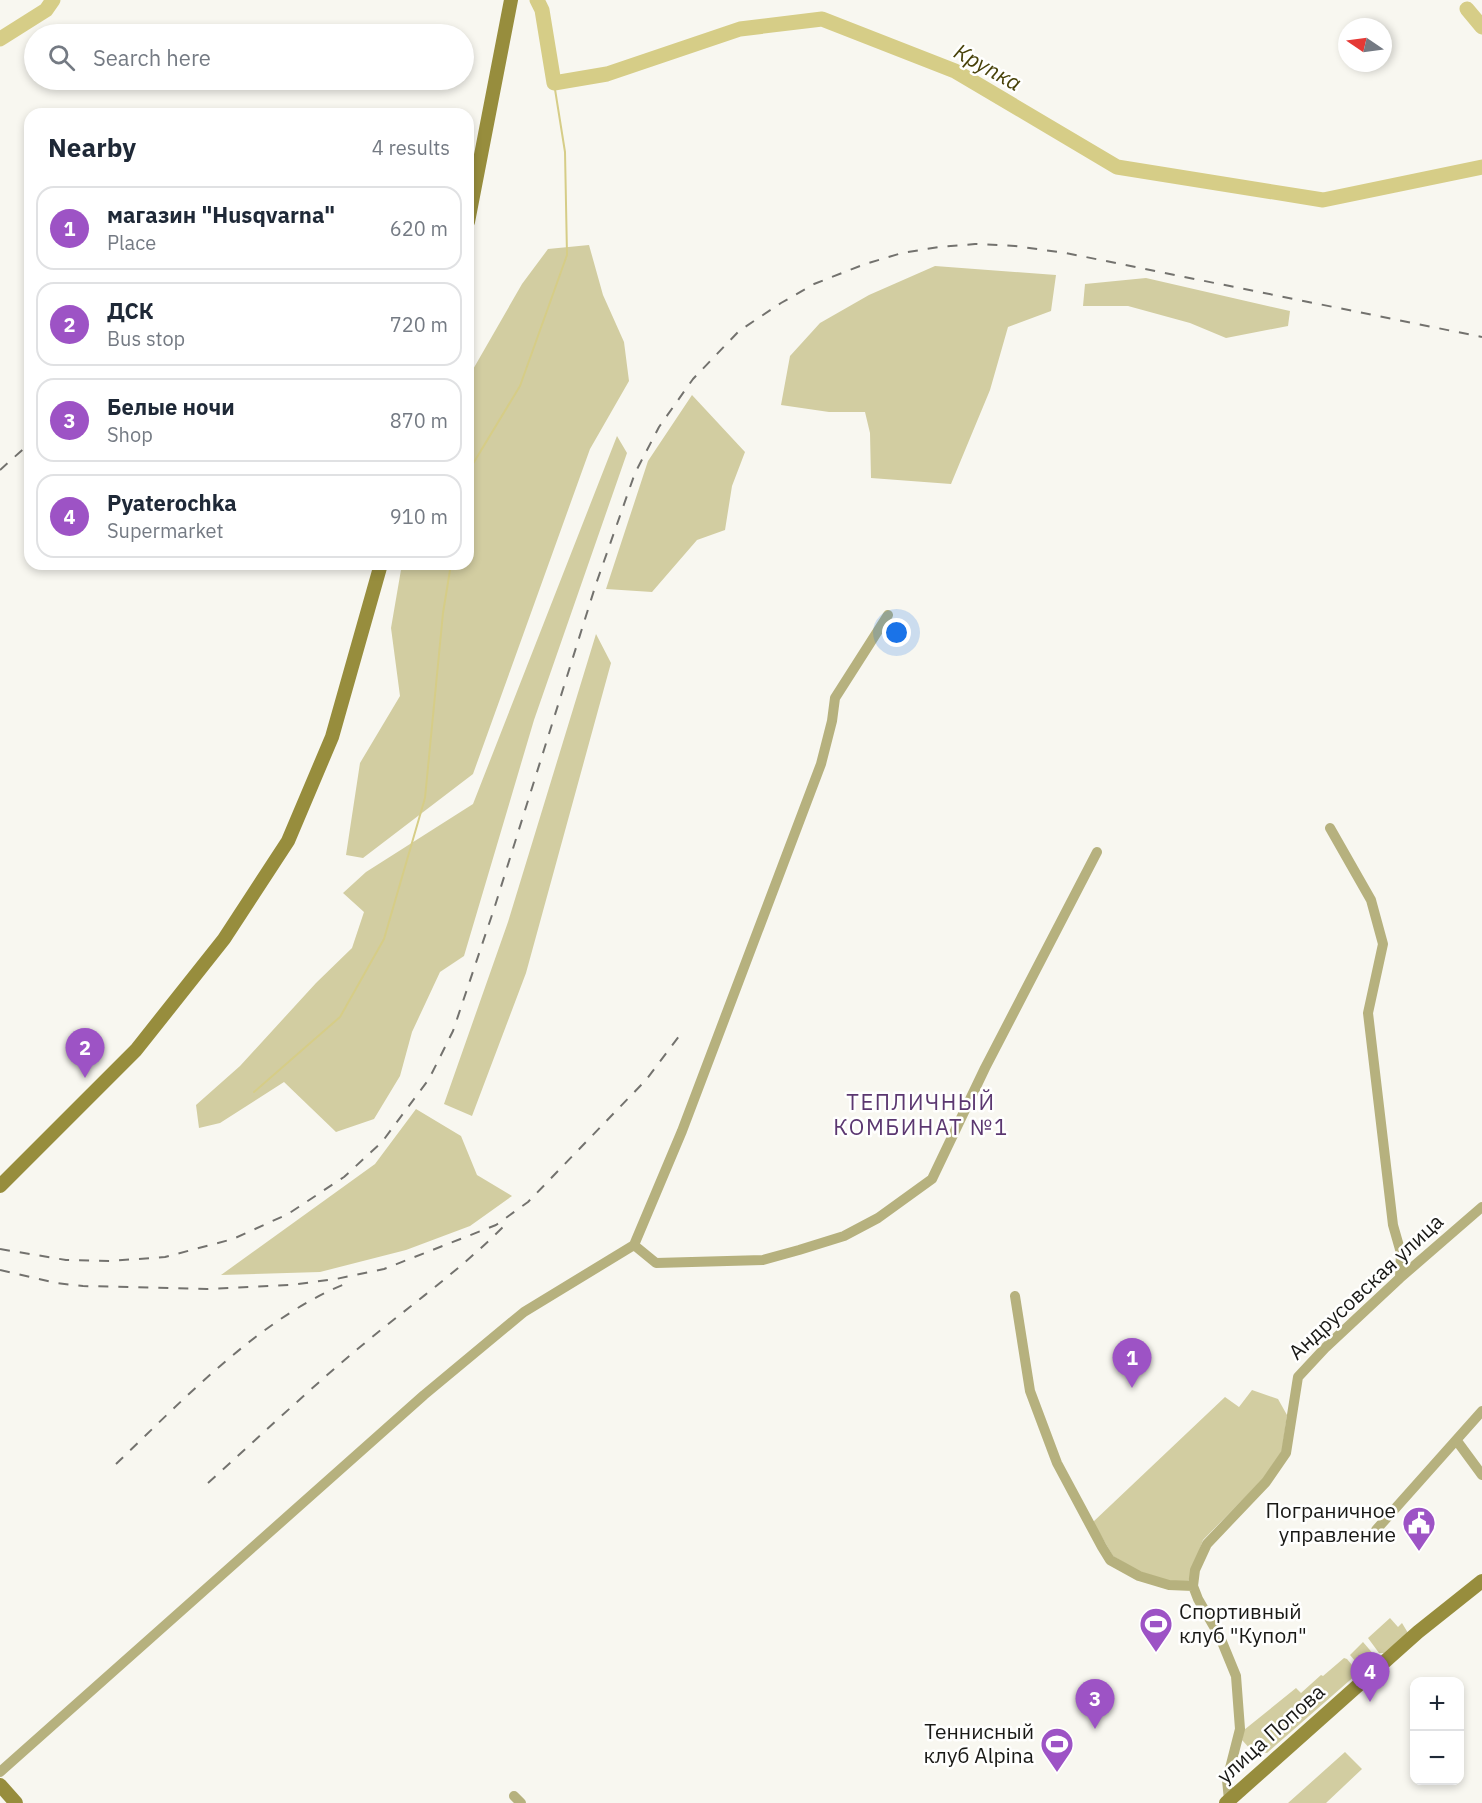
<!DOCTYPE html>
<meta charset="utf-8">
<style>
body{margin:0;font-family:"IBM Plex Sans",sans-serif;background:#f2f2f3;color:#1f2937}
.controls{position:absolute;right:18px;bottom:18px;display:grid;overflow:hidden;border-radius:12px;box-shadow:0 3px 9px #0003}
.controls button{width:54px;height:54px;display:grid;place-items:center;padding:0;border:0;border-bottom:2px solid #e0e1e3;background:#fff;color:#1f2937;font:30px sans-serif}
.compass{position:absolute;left:1338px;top:18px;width:54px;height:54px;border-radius:50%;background:#fff;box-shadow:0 3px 9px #0003;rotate:283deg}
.you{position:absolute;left:897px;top:633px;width:21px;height:21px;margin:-15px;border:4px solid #fff;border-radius:50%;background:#1a73e8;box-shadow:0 0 0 9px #1a73e833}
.badge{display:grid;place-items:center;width:39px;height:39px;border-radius:50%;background:#9d53c5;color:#fff;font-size:20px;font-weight:700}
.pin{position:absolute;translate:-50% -50px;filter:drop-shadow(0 2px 3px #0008)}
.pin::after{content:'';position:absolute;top:32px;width:21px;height:18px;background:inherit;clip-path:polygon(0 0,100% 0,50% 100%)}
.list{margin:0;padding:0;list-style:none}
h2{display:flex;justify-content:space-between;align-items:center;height:78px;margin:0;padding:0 24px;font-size:26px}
h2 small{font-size:20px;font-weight:400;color:#747a83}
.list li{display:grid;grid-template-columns:39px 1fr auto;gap:18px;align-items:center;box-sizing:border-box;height:84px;margin:0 12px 12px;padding:0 12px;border:2px solid #e0e1e3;border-radius:18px}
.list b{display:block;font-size:22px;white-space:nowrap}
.list p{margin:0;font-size:20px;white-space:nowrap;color:#747a83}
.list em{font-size:20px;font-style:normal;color:#747a83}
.icon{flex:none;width:33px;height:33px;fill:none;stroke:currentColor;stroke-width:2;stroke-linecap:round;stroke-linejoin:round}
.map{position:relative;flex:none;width:1482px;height:1803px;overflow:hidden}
.search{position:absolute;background:#fff;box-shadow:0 3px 9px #0003;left:24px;top:24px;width:450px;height:66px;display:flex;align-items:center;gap:15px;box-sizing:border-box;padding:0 21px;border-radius:33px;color:#747a83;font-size:22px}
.panel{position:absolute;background:#fff;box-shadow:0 3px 9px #0003;left:24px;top:108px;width:450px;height:462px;border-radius:18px}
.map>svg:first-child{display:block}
.green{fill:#d2cda1}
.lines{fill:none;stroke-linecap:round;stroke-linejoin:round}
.stream{stroke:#d6cd87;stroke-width:2}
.river{stroke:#d6cd87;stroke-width:15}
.street{stroke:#b6b17e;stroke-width:10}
.secondary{stroke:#978d3d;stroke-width:14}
.rail{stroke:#73726e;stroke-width:2;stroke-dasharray:10 10;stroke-linecap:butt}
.labels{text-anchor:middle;stroke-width:5;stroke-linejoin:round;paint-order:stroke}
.street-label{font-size:21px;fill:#191916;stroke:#fffffe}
.poi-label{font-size:21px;fill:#191916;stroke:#fffffe;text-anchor:end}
.water-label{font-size:22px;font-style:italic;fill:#474108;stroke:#fffffe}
.neighbourhood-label{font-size:22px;letter-spacing:1.5px;fill:#5b3770;stroke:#fffffe}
</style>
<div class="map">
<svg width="1482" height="1803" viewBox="0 0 1482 1803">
<rect width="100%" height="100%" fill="#f8f7f0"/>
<path class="green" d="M589 245 603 295 624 342 629 381 590 449 473 774 363 858 346 855 360 763 400 696 391 628 402 564H468V378L522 284 548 249Z
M935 266 1056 275 1051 311 1008 327 990 390 951 484 871 478 870 433 865 412H829L781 405 790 356 820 323 869 295Z
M1146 278 1290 311 1288 326 1226 338 1190 323 1128 306H1083L1085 284Z
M692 395 745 452 732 486 725 530 697 540 652 592 606 589 648 461Z
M617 436 627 453 534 720 464 956 440 972 412 1032 400 1076 374 1119 336 1132 284 1082 220 1123 199 1128 196 1105 240 1066 316 983 352 948 364 912 343 893 366 872 473 804Z
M596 634 611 663 526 973 472 1116 444 1104 508 922Z
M416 1109 461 1136 477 1175 512 1196 470 1226 406 1250 320 1272 221 1275 375 1164Z
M1252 1390 1278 1399 1287 1415 1282 1451 1263 1479 1203 1540 1188 1582 1169 1581 1138 1571 1113 1556 1093 1522 1225 1397 1239 1407Z
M1390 1618 1398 1627 1402 1623 1408 1633 1384 1653H1379L1368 1638Z
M1363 1642 1375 1656 1376 1660 1362 1669 1350 1655Z
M1344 1658 1347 1659 1357 1671V1674L1267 1753 1252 1751 1242 1740 1244 1730 1296 1688 1301 1693 1321 1675 1323 1676Z
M1345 1752 1362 1769 1326 1803H1288Z"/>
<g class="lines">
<path class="stream" d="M468 472 520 386 567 255 565 152 554 83
M254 1092 340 1017 384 939 425 798 443 613 451 564"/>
<path class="river" d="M537 0 542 10 554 83 607 74 740 29 822 19 955 71 1117 167 1323 200 1482 167
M1467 9 1482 27
M0 39 46 10 53 0"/>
<path class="street" d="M1330 828 1371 900 1383 944 1368 1013 1393 1225 1401 1253 1400 1278
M634 1245 656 1263 763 1260 799 1250 844 1236 878 1218 932 1179 985 1068 1097 852
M1015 1296 1030 1391 1057 1463 1102 1547 1110 1560 1139 1576 1169 1585 1193 1586
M1457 1441 1482 1475
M1376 1530 1482 1411
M0 1772 424 1395 524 1312 634 1245 682 1131 821 764 832 721 835 698 888 615
M514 1796 521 1803
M1229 1800 1227 1780 1240 1729 1236 1676 1220 1637 1198 1599 1193 1586 1195 1570 1207 1544 1266 1482 1286 1453 1298 1377 1325 1348 1400 1278 1482 1207"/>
<path class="secondary" d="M468 222 511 0
M0 1186 136 1050 224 939 288 841 332 737 381 564
M0 1785 16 1803
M1226 1803 1418 1632 1482 1581"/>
<path class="rail" d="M0 470 30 443
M0 1249 66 1260 110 1261 165 1257 233 1239 288 1214 344 1177 382 1142 429 1079 453 1031 494 909 596 584 635 473 659 427 693 379 739 331 781 303 814 284 865 264 902 253 939 247 975 244 1015 246 1066 253 1482 337
M0 1270 56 1283 83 1286 207 1289 290 1285 336 1279 384 1269 496 1225 528 1202 646 1080 683 1031
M116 1464C183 1400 263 1315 350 1282
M208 1483C257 1439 304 1394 354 1352 405 1309 460 1271 507 1223"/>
</g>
<defs>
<symbol id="civic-pin" viewBox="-11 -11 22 30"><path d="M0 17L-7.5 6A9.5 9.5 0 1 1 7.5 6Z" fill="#9d53c5" stroke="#fffffe"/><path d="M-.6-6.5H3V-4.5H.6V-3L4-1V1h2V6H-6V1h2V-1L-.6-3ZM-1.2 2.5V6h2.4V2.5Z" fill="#fff"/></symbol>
<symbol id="stadium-pin" viewBox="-11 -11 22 30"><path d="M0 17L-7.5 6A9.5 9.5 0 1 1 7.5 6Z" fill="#9d53c5" stroke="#fffffe"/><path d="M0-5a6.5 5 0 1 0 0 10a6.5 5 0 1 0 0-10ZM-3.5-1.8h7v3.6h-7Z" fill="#fff"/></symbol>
</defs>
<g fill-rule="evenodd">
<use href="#civic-pin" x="1400" y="1504" width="38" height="52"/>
<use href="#stadium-pin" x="1137" y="1605" width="38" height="52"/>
<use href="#stadium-pin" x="1038" y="1725" width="38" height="52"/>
</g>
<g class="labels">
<g class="street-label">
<text transform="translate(1366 1287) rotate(-43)" y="7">Андрусовская улица</text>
<text transform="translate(1271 1734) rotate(-42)" y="7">улица Попова</text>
</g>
<g class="poi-label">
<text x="1396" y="1518">Пограничное<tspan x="1396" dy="24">управление</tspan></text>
<text x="1179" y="1619" text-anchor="start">Спортивный<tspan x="1179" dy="24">клуб "Купол"</tspan></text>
<text x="1034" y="1739">Теннисный<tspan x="1034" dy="24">клуб Alpina</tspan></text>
</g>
<g class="water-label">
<text transform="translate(988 67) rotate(29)" y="8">Крупка</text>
</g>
<g class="neighbourhood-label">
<text x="921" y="1110">ТЕПЛИЧНЫЙ<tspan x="921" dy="25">КОМБИНАТ №1</tspan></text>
</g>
</g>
</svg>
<div class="controls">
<button>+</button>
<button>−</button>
</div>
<svg class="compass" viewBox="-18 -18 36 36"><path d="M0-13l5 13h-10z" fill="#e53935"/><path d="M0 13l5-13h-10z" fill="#747a83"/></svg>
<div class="you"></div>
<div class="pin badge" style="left:1132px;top:1388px">1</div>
<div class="pin badge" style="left:85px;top:1078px">2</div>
<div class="pin badge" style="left:1095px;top:1729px">3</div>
<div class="pin badge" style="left:1370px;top:1702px">4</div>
<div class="search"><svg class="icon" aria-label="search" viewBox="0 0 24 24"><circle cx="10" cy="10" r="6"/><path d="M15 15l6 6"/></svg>Search here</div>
<section class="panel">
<h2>Nearby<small>4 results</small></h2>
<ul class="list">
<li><span class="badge">1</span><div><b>магазин &quot;Husqvarna&quot;</b><p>Place</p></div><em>620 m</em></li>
<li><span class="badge">2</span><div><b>ДСК</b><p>Bus stop</p></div><em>720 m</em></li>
<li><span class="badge">3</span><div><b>Белые ночи</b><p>Shop</p></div><em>870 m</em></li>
<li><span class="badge">4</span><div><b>Pyaterochka</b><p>Supermarket</p></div><em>910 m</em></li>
</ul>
</section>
</div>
